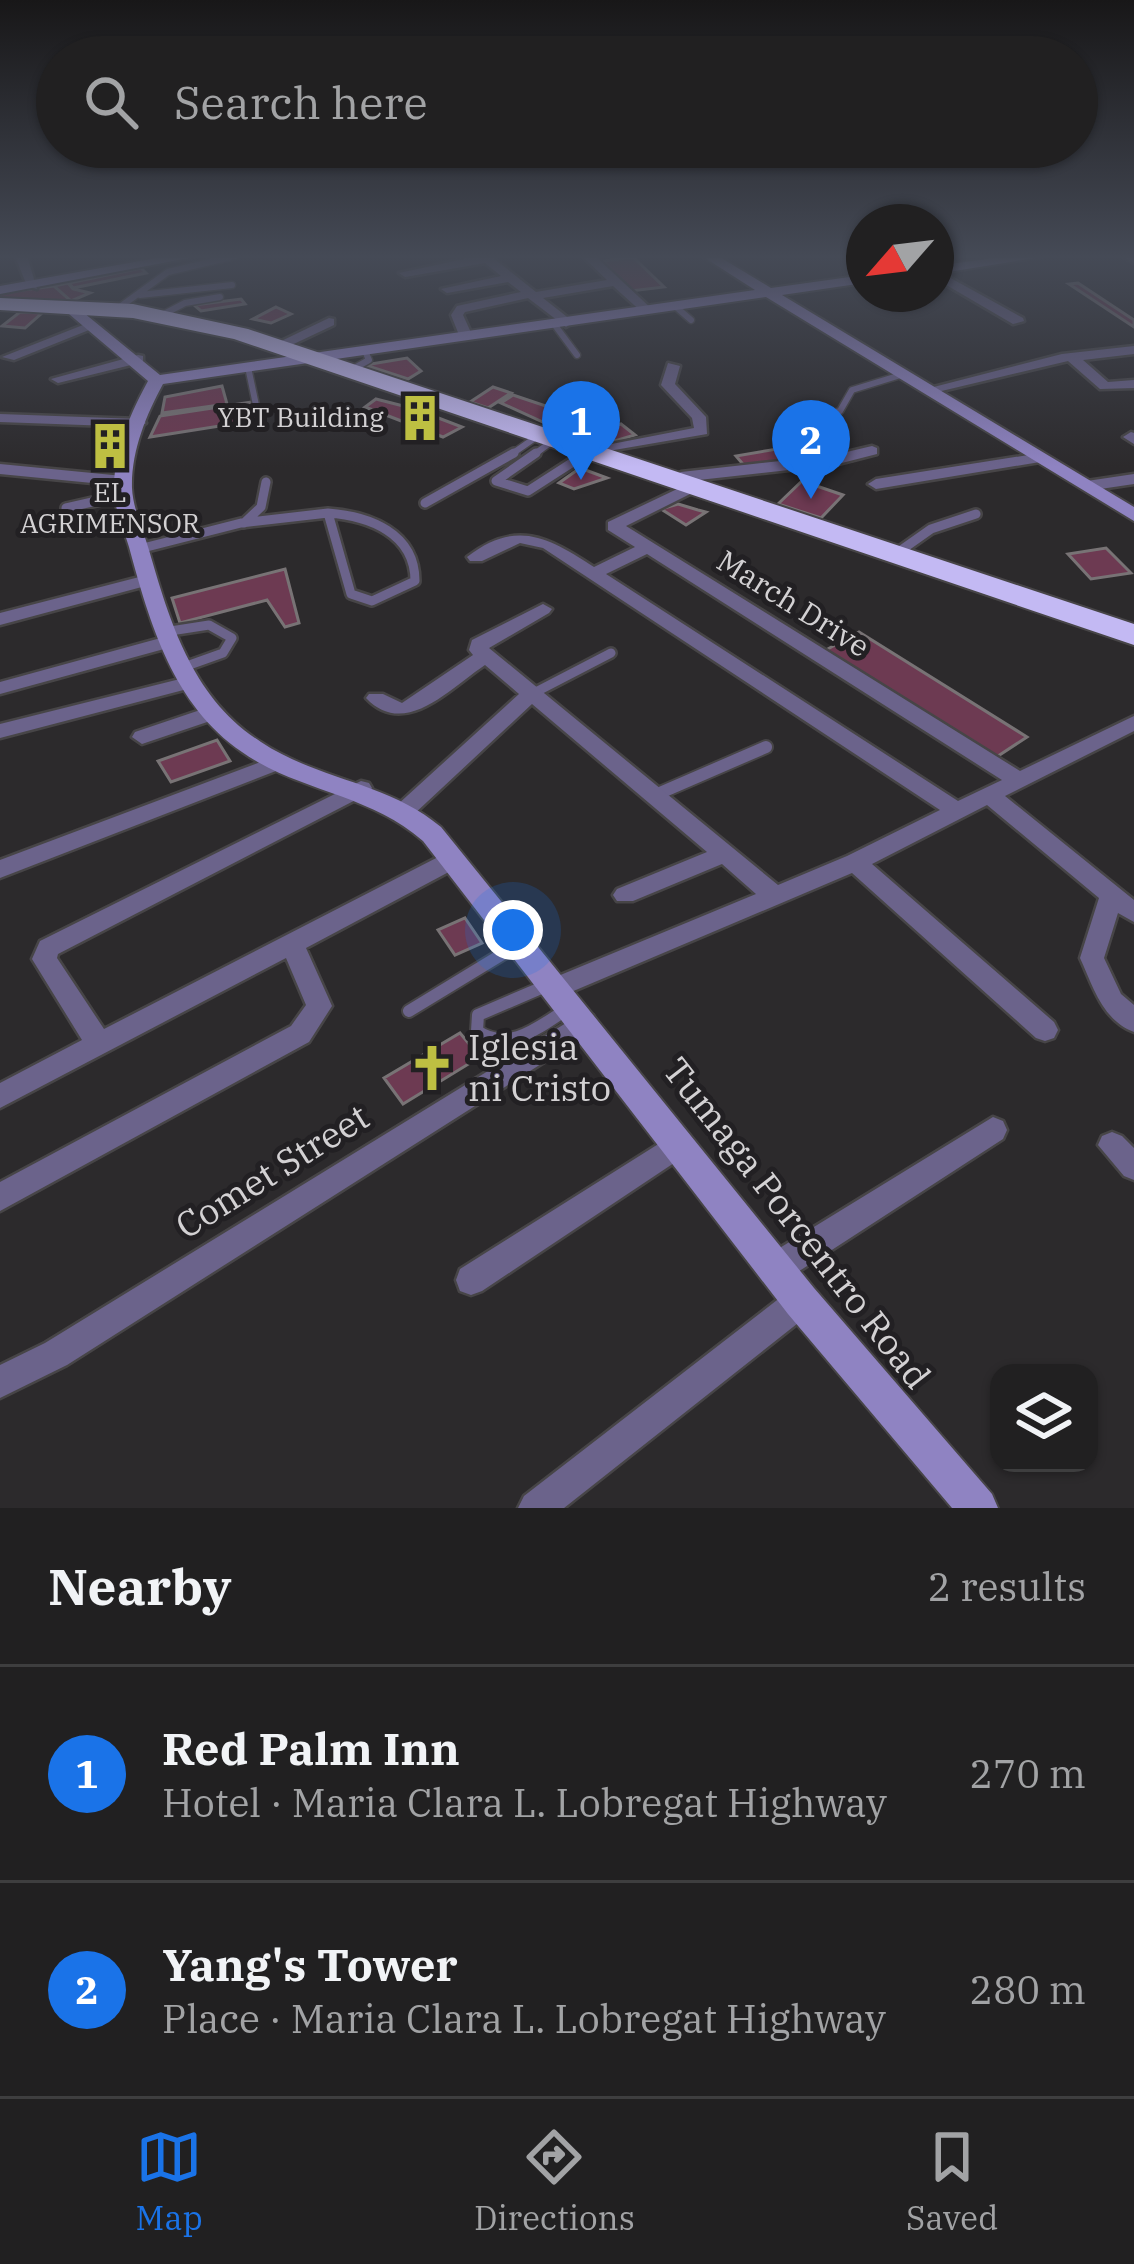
<!DOCTYPE html>
<meta charset="utf-8">
<style>
body{margin:0;font-family:"IBM Plex Serif",serif;background:#29282a;color:#f1f3f6}
.controls{position:absolute;right:36px;bottom:36px;display:grid;overflow:hidden;border-radius:24px;box-shadow:0 3px 9px #0004}
.controls button{width:108px;height:108px;display:grid;place-items:center;padding:0;border:0;border-bottom:3px solid #3e3e3f;background:#212021;color:#f1f3f6;font:60px sans-serif}
.compass{position:absolute;left:846px;top:204px;width:108px;height:108px;border-radius:50%;background:#212021;box-shadow:0 3px 9px #0004;rotate:242deg}
.you{position:absolute;left:513px;top:930px;width:42px;height:42px;margin:-30px;border:9px solid #fff;border-radius:50%;background:#1a73e8;box-shadow:0 0 0 18px #1a73e833}
.badge{display:grid;place-items:center;width:78px;height:78px;border-radius:50%;background:#1a73e8;color:#fff;font-size:39px;font-weight:700}
.pin{position:absolute;translate:-50% -99px;filter:drop-shadow(0 3px 6px #0008)}
.pin::after{content:'';position:absolute;top:63px;width:42px;height:36px;background:inherit;clip-path:polygon(0 0,100% 0,50% 100%)}
.list{margin:0;padding:0;list-style:none}
h2{display:flex;justify-content:space-between;align-items:center;height:156px;margin:0;padding:0 48px;font-size:51px}
h2 small{font-size:39px;font-weight:400;color:#a2a3a5}
.list li{display:grid;grid-template-columns:78px 1fr auto;gap:36px;align-items:center;box-sizing:border-box;height:216px;padding:0 48px;border-top:3px solid #3e3e3f}
.list b{display:block;font-size:45px;white-space:nowrap}
.list p{margin:0;font-size:39px;white-space:nowrap;color:#a2a3a5}
.list em{font-size:39px;font-style:normal;color:#a2a3a5}
.icon{flex:none;width:66px;height:66px;fill:none;stroke:currentColor;stroke-width:2;stroke-linecap:round;stroke-linejoin:round}
.map{position:relative;flex:none;width:1134px;height:1508px;overflow:hidden}
.search{position:absolute;background:#212021;box-shadow:0 3px 9px #0004;left:36px;right:36px;top:36px;height:132px;display:flex;align-items:center;gap:30px;box-sizing:border-box;padding:0 42px;border-radius:66px;color:#a2a3a5;font-size:45px}
.sheet{height:588px;background:#212021}
nav{display:flex;justify-content:space-around;align-items:center;box-sizing:border-box;height:168px;border-top:3px solid #3e3e3f;background:#212021;font-size:33px;color:#a2a3a5}
nav a{display:grid;justify-items:center;gap:6px}
nav .on{color:#1a73e8}
.map>svg:first-child{display:block}
.building{fill:#6d3a52;stroke:#787375;stroke-width:3}
.lines{fill:none;stroke-linecap:round;stroke-linejoin:round}
.lane-far2-casing{stroke:#474547;stroke-width:9}
.lane-far1-casing{stroke:#474547;stroke-width:14}
.lane-casing{stroke:#474547;stroke-width:16}
.street-casing{stroke:#474547;stroke-width:5}
.secondary-casing{stroke:#474547;stroke-width:4}
.highway-casing{stroke:#474547;stroke-width:4}
.lane-far2{stroke:#6b638b;stroke-width:6}
.lane-far1{stroke:#6b638b;stroke-width:9}
.lane{stroke:#6b638b;stroke-width:12}
.street{fill:#6b638b;fill-rule:evenodd}
.secondary{fill:#8f83c2;fill-rule:evenodd}
.highway{fill:#c3b9f3;fill-rule:evenodd}
.labels{text-anchor:middle;stroke-width:10;stroke-linejoin:round;paint-order:stroke}
.far-poi-label{font-size:27px;fill:#d3d1d3;stroke:#222023;text-anchor:end}
.street-label{font-size:30px;fill:#d3d1d3;stroke:#222023}
.near-poi-label{font-size:36px;fill:#d3d1d3;stroke:#222023;text-anchor:start}
.near-street-label{font-size:36px;fill:#d3d1d3;stroke:#222023}
</style>
<div class="map">
<svg width="1134" height="1508" viewBox="0 0 1134 1508">
<rect width="100%" height="100%" fill="#2c2a2c"/>
<path class="building" d="M633 257 664 287 631 291 603 261Z
M141 268 146 273 73 288 69 283Z
M68 283 73 289 90 293 71 301 54 286Z
M1078 283 1134 320V327L1069 284Z
M54 286 71 301 0 300V293Z
M241 299 245 304 201 311 194 305Z
M276 307 291 314 271 323 253 319Z
M20 312 42 313 25 328 2 326Z
M407 358 421 371 408 379 365 365Z
M222 386 227 404 162 413 165 397Z
M493 387 511 393 488 408 470 402Z
M513 395 558 410 586 434 580 439 501 403Z
M376 399 415 409 462 427 443 437 365 407Z
M252 402 258 420 150 437 160 416Z
M621 424 635 435 611 442 597 430Z
M783 448 795 461 747 469 736 456Z
M580 468 607 478 574 489 559 483Z
M802 481 843 495 821 518 778 504Z
M678 504 698 510 706 512 686 525 661 509Z
M1106 548 1131 573 1091 579 1068 554Z
M285 569 299 623 285 627 267 600 180 623 172 598Z
M859 632 1027 737 992 760 824 651Z
M217 740 230 761 171 782 158 761Z
M465 918 482 943 455 955 438 930Z
M460 1033 480 1057 403 1104 384 1078Z"/>
<g class="lines">
<defs>
<path id="lane-far2" d="M140 295 232 285
M676 307 691 320
M117 309 168 272 235 256
M162 315 185 303 220 297
M554 324 577 355
M248 367 256 405
M349 371 369 360 365 351
M803 420 840 411 852 390 904 374
M509 456 542 433
M532 456 554 440
M583 456 591 450"/>
<path id="lane-far1" d="M536 453 496 481 528 491 587 453
M425 503 514 453
M66 508 123 495
M328 513C369 516 415 533 415 581L372 601 351 594Z
M244 523 261 507 266 482
M139 549 241 523 328 513
M897 553 931 529 976 514
M164 632 209 625 232 638 223 653 181 668
M530 695 611 653"/>
<path id="lane" d="M653 796 766 747
M548 985 478 1015 477 1031C509 1053 539 1027 567 1009
M409 1011 519 944"/>
<path id="street" d="M15 256H27L37 289 27 286Z
M478 256 492 257 536 292 607 280 582 256H595L654 311 644 314 613 286 543 298 571 320 572 323 566 327 528 298 465 312 463 315 473 337 461 340 451 315 457 306 521 292 508 282 447 293 441 289 501 276 485 263 405 277 399 273Z
M1122 256H1134V263Z
M936 270 1023 318 1024 321 1013 324 936 279Z
M329 318 334 319V325L283 349 271 346Z
M88 323 99 326 14 360 2 357Z
M1134 346V354L1083 360 1108 382 1134 380V388L1100 389 1068 361 929 394 922 390 1062 354Z
M138 355 143 356V362L58 383 51 379Z
M668 363 680 366 675 384 706 417 707 434 591 454V448L694 428 692 418 661 385Z
M0 414 139 419 146 423 139 427 0 422Z
M1131 432 1134 433V444L1123 437Z
M872 446 877 448V454L834 465 681 482 673 477 681 472 834 455Z
M1041 453 1049 458 1046 461 876 489 868 484 876 479Z
M0 464 123 476 131 481 123 486 0 474Z
M1134 474V484L1087 491 1079 486 1087 481Z
M696 480 704 485 702 488 626 526 1020 771 1134 716V731L1005 796 1134 900V922L1118 913 1104 958 1121 994 1134 1005V1032C1102 1020 1093 986 1080 958L1099 898 987 805 872 864 1054 1022 1058 1030 1054 1038 1045 1041 1036 1038 852 873 564 995 555 998 546 995 542 988 546 981 756 894 722 864 633 901H617L613 895 617 889 707 852 532 704 412 816H396L393 811 396 806 519 694 485 665C449 689 405 739 366 698L369 694H383L402 703 473 655 469 650 472 640 543 604 552 609 549 613 489 648 778 885 847 856 940 810 543 548 520 543 482 561H470L467 557C516 519 548 537 594 567L635 547 608 530V522ZM647 554 1002 780 958 801 606 574Z
M147 575 156 580 153 584 0 625V613Z
M168 636 177 642 175 646 0 694V682Z
M188 677 195 679 198 683 195 687 0 738V724Z
M212 706 222 713 219 718 142 744 132 737 135 732Z
M279 755 286 757 290 762 286 767 0 878V860Z
M361 781 369 783 372 788 369 793 58 954 57 958 104 1029 444 854H460L463 860 460 866 306 948 332 1006 309 1042 0 1211V1182L291 1026 306 1005 286 958 0 1108V1083L82 1040 32 959 40 941Z
M584 1012 593 1015 597 1023 593 1031 67 1365 0 1398V1365L45 1343Z
M993 1117 1003 1121 1007 1130 1003 1139 787 1279 776 1283 765 1279 761 1268 765 1257Z
M679 1131 689 1135 693 1144 689 1153 482 1291 471 1295 460 1291 456 1280 460 1269Z
M1112 1132 1122 1136 1134 1148V1180L1124 1176 1098 1145 1102 1136Z
M801 1285 812 1290 817 1301 812 1312 564 1508H518L524 1496 790 1290Z"/>
<path id="secondary" d="M168 256H199L0 294V286Z
M702 256H718L771 288 864 275V283L782 295 1134 507V521L766 297 163 384C146 415 131 452 132 488 133 509 143 529 149 550 170 623 193 699 261 742 318 780 387 782 441 827L814 1288 992 1494 998 1508H952L788 1314 423 841C368 793 299 792 242 752 173 705 150 624 129 547 123 527 113 507 114 485 115 449 131 412 148 381L69 314 76 303H86L84 313 160 375 755 290Z
M1008 256H1047L936 274V266Z"/>
<path id="highway" d="M0 298 133 304 248 329 1134 624V645L234 339 133 318 0 310Z"/>
</defs>
<use href="#lane-far2" class="lane-far2-casing"/>
<use href="#lane-far1" class="lane-far1-casing"/>
<use href="#lane" class="lane-casing"/>
<use href="#street" class="street-casing"/>
<use href="#secondary" class="secondary-casing"/>
<use href="#highway" class="highway-casing"/>
<use href="#lane-far2" class="lane-far2"/>
<use href="#lane-far1" class="lane-far1"/>
<use href="#lane" class="lane"/>
<use href="#street" class="street"/>
<use href="#secondary" class="secondary"/>
<use href="#highway" class="highway"/>
</g>
<linearGradient id="sky" x2="0" y2="1"><stop stop-color="#181718"/><stop offset="0.55" stop-color="#454a56"/><stop offset="1" stop-color="#454a56" stop-opacity="0"/></linearGradient>
<rect width="1134" height="467" fill="url(#sky)"/>
<defs>
<symbol id="building-bare" viewBox="-9 -9 18 18"><path d="M-4-6H4V6H1V3H-1V6H-4ZM-2.5-4.3h1.7v1.8h-1.7ZM.8-4.3h1.7v1.8H.8ZM-2.5-1h1.7V.8h-1.7ZM.8-1h1.7V.8H.8Z" fill="#bebf42" stroke="#222023" stroke-width="2.5" paint-order="stroke"/></symbol>
<symbol id="church-bare" viewBox="-9 -9 18 18"><path d="M-1.2-6h2.4v3.5h3.3v2.4h-3.3V6h-2.4V-.1h-3.3v-2.4h3.3Z" fill="#bebf42" stroke="#222023" stroke-width="2.5" paint-order="stroke"/></symbol>
</defs>
<g fill-rule="evenodd">
<use href="#building-bare" x="387" y="385" width="66" height="66"/>
<use href="#building-bare" x="77" y="413" width="66" height="66"/>
<use href="#church-bare" x="399" y="1035" width="66" height="66"/>
</g>
<g class="labels">
<g class="far-poi-label">
<text x="384" y="427">YBT Building</text>
<text x="110" y="502" text-anchor="middle">EL<tspan x="110" dy="31">AGRIMENSOR</tspan></text>
</g>
<g class="street-label">
<text transform="translate(793 604) rotate(32)" y="10">March Drive</text>
</g>
<g class="near-poi-label">
<text x="468" y="1060">Iglesia<tspan x="468" dy="41">ni Cristo</tspan></text>
</g>
<g class="near-street-label">
<text transform="translate(272 1171) rotate(-32)" y="13">Comet Street</text>
<text transform="translate(797 1223) rotate(52)" y="13">Tumaga Porcentro Road</text>
</g>
</g>
</svg>
<div class="controls">
<button><svg class="icon" aria-label="layers" viewBox="0 0 24 24"><path d="M12 4l9 5-9 5-9-5zM3 14l9 5 9-5"/></svg></button>
</div>
<svg class="compass" viewBox="-18 -18 36 36"><path d="M0-13l5 13h-10z" fill="#e53935"/><path d="M0 13l5-13h-10z" fill="#a2a3a5"/></svg>
<div class="you"></div>
<div class="pin badge" style="left:581px;top:480px">1</div>
<div class="pin badge" style="left:811px;top:499px">2</div>
<div class="search"><svg class="icon" aria-label="search" viewBox="0 0 24 24"><circle cx="10" cy="10" r="6"/><path d="M15 15l6 6"/></svg>Search here</div>
</div>
<section class="sheet">
<h2>Nearby<small>2 results</small></h2>
<ul class="list">
<li><span class="badge">1</span><div><b>Red Palm Inn</b><p>Hotel · Maria Clara L. Lobregat Highway</p></div><em>270 m</em></li>
<li><span class="badge">2</span><div><b>Yang's Tower</b><p>Place · Maria Clara L. Lobregat Highway</p></div><em>280 m</em></li>
</ul>
</section>
<nav>
<a class="on"><svg class="icon" aria-label="map" viewBox="0 0 24 24"><path d="M3 6l6-2 6 2 6-2v14l-6 2-6-2-6 2zM9 4v14M15 6v14"/></svg>Map</a>
<a><svg class="icon" aria-label="directions" viewBox="0 0 24 24"><path d="M12 3l9 9-9 9-9-9zM9 14v-3h6M13 9l2 2-2 2"/></svg>Directions</a>
<a><svg class="icon" aria-label="saved" viewBox="0 0 24 24"><path d="M7 4h10v16l-5-4-5 4z"/></svg>Saved</a>
</nav>
